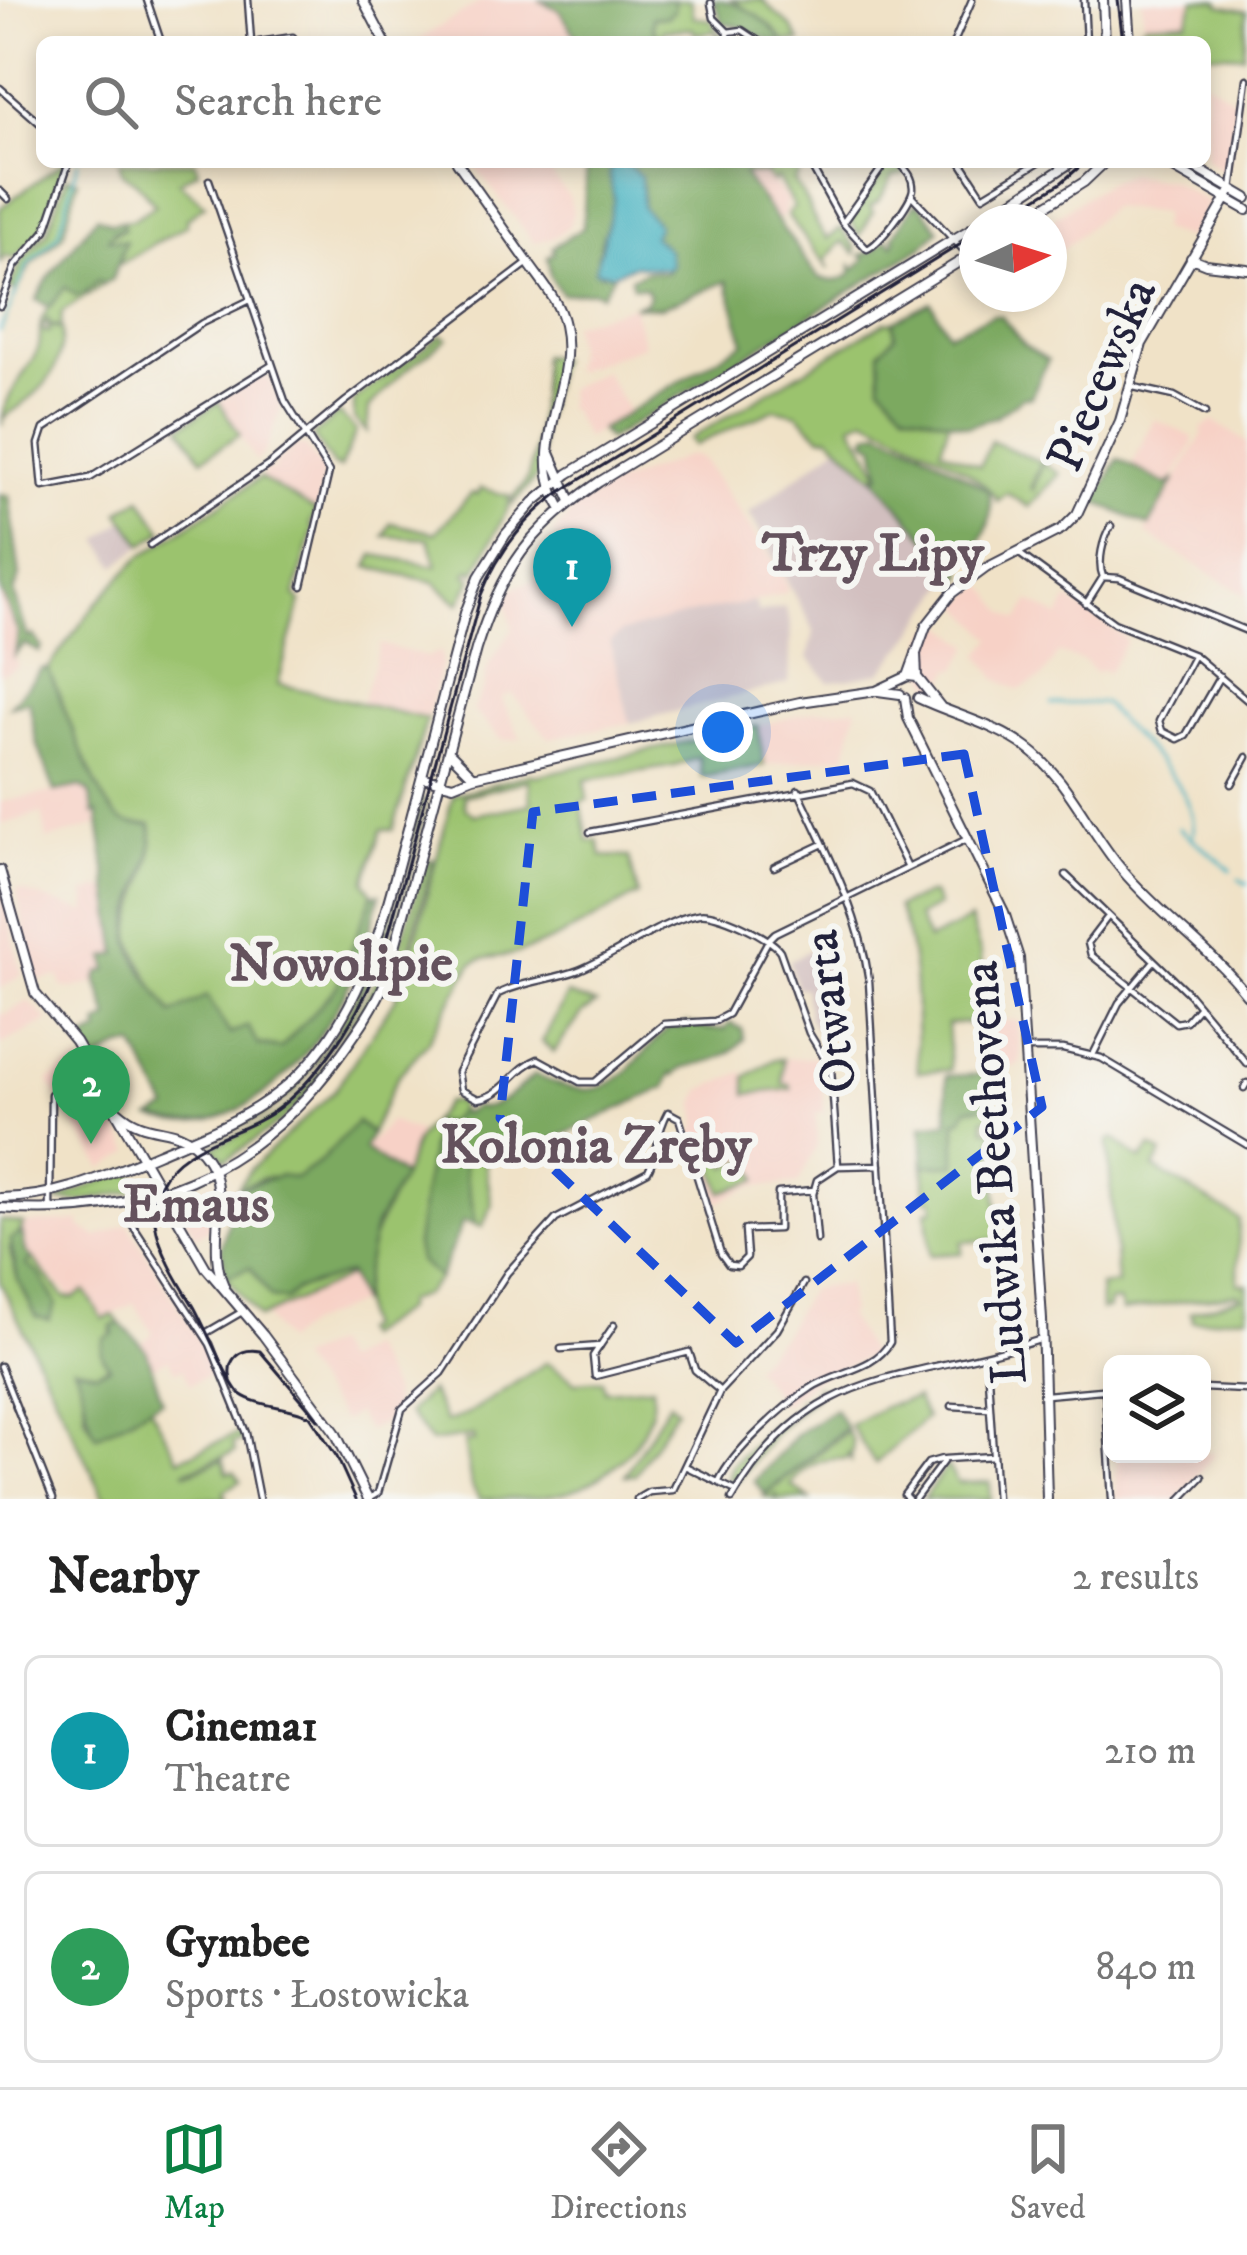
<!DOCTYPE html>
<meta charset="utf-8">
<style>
body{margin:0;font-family:"IM FELL DW Pica",serif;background:#f2f2f2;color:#222}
.controls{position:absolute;right:36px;bottom:36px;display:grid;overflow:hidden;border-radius:18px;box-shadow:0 6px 18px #0003}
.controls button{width:108px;height:108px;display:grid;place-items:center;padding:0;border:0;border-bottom:3px solid #e0e0e0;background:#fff;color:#222;font:60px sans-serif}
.compass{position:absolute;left:959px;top:204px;width:108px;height:108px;border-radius:50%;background:#fff;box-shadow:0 6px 18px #0003;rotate:86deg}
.you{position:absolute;left:723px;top:732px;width:42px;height:42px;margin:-30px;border:9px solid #fff;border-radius:50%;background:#1a73e8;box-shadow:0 0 0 18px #1a73e833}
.badge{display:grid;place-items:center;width:78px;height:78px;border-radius:50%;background:#0b8043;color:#fff;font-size:39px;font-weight:700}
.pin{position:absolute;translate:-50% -99px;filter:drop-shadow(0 3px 6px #0008)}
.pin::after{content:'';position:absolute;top:63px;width:42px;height:36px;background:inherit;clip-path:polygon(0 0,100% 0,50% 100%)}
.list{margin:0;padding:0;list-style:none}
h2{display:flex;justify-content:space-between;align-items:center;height:156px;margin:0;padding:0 48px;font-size:51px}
h2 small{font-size:39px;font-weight:400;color:#767676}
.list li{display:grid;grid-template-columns:78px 1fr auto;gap:36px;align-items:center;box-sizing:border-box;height:192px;margin:0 24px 24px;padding:0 24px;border:3px solid #e0e0e0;border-radius:18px}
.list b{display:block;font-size:45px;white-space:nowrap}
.list p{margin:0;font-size:39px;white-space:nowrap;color:#767676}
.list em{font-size:39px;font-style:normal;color:#767676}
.icon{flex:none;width:66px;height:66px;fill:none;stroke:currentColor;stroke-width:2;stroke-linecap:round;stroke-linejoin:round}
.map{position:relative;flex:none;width:1247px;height:1499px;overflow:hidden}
.search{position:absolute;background:#fff;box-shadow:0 6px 18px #0003;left:36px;right:36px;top:36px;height:132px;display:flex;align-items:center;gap:30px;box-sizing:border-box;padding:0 42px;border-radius:18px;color:#767676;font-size:45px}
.sheet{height:588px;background:#fff}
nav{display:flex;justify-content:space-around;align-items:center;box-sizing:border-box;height:168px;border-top:3px solid #e0e0e0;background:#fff;font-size:33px;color:#767676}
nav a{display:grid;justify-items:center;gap:6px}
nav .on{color:#0b8043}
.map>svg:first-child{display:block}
.built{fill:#f7d1c6}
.industrial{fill:#d2bfbf}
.green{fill:#9bc36e;stroke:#5e7254;stroke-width:3;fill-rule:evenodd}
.forest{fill:#7ca961;stroke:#4f664e;stroke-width:3}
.water{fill:#43b1c0;stroke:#326a7e;stroke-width:3}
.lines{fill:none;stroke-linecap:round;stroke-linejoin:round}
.stream{stroke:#43b1c0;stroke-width:3}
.street-casing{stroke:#413f50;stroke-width:9}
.secondary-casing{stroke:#413f50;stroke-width:12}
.street{stroke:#fff;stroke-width:4.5}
.secondary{stroke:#fff;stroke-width:8}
.tram{stroke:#22223b;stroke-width:3}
.marked{fill:none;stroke:#1d4ed8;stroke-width:9;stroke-dasharray:24 15;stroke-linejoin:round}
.labels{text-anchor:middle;stroke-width:12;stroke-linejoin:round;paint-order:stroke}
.street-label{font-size:51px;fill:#22223b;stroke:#f6f6f2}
.neighbourhood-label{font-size:54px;font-weight:bold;fill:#64525d;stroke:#f6f6f2}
</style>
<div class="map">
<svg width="1247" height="1499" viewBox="0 0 1247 1499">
<rect width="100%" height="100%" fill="#f6f6f2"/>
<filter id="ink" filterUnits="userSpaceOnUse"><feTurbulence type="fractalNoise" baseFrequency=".00833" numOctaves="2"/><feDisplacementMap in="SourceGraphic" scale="24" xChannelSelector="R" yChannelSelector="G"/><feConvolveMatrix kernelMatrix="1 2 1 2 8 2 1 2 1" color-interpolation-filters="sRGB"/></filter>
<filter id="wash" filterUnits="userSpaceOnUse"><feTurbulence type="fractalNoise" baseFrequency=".004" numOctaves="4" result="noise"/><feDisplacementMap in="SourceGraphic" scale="48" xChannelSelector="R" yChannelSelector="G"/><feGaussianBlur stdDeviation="2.7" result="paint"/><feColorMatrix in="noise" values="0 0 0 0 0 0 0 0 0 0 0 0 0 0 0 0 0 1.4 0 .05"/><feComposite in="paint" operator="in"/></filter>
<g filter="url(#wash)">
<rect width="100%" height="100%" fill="#f0e2c7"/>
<path class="built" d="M483 0H539L559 10 580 42H415Z
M1142 0H1194L1187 22 1145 42Z
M1205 80 1236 101 1230 155 1225 160 1229 166 1224 172 1205 158Z
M471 162H542L569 197 573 212 569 226 553 238 534 242Z
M762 171 787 200 784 215 776 220 742 173Z
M1129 174 1171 181 1209 203 1188 238 1160 230 1163 213 1110 207 1049 262 1048 222 1106 183Z
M633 306 644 345 571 372 575 346 571 324Z
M604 371 629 412 586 438 570 410 565 409 568 388Z
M261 374 269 377 281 408 265 452 256 461 219 402Z
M1154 419 1193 437 1192 446 1169 486 1132 465Z
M1213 421 1247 442V596L1145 533 1203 433 1201 429Z
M296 446H305L324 471 317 511 260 478 268 469 274 471 276 462Z
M691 455 703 460 783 575 788 592 732 608 697 612 610 642 630 723 549 738 511 693 501 698 521 739 502 740 473 710 484 688 488 665 513 629 505 598 510 589 547 576 563 541 551 535 577 507 610 486Z
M984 584 1006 613 1019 620 1030 601 1059 617 1068 600 1125 637 1126 642 1108 673 1101 669 1096 673 1084 661 1058 653 1042 678 1019 690 997 679 980 655 993 639 960 604Z
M5 595 18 633 14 647 18 667 0 675V597Z
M940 621 971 646 957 669 952 668 937 695 921 662 926 637Z
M380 644 427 657 441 651 442 663 427 719 361 705Z
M857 708 846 755 764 765 758 726 814 711Z
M81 787 89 792 98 825 47 840 42 813 0 825V802Z
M95 888 108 889 119 955 107 958 108 971 100 972 98 983 72 988 62 987 59 976 36 981 16 889 87 913 85 891 94 892Z
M2 891 22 975 0 989V892Z
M29 1001 48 1021 0 1045V1011L3 1015Z
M1018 1020 1021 1061 1016 1066 989 1067 986 1022Z
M820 1057 824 1112 816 1113 817 1146 798 1183 751 1187 718 1202 693 1133 698 1125 696 1104 701 1090 743 1072 746 1077 775 1059Z
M78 1062 131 1152 103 1168 48 1081Z
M390 1121 418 1132 403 1176 364 1149Z
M213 1182 210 1228 196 1236 177 1203Z
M80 1221V1227L98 1237 128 1224 213 1363 206 1366 209 1375 190 1384 182 1369 176 1372 168 1359 152 1367 142 1343 153 1333 134 1303 104 1320 85 1291 73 1299 26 1252 22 1236 24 1224Z
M352 1275 359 1302 306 1325 284 1342 265 1316Z
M847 1284 850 1312 847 1315 871 1356 815 1379 783 1405 753 1366 782 1335 810 1289Z
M331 1344 342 1362 368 1347 392 1390 394 1411 384 1423 367 1430 356 1413 343 1421 297 1359Z
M1215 1453 1178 1499H1116L1117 1456 1169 1454 1173 1459 1182 1454Z"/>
<path class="industrial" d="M839 445 874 477 954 574 905 645 880 673 829 682 808 657 814 632 810 622 749 513Z
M124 520 143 545 116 566 99 540Z
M755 602 758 613 785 607 791 625 789 683 630 723 610 642 622 632 697 612Z
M814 947 817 956 828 952 831 988 827 989 830 1028 816 1031 808 1017 805 988H797L789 961Z"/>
<path class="green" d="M666 0H691L694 17 711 20 724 42H719L716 31 695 34 693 29 664 30 660 42 653 27V16L675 1Z
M733 0H762L793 29 800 42H784L772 27Z
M1194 0 1219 1 1220 5 1247 11 1243 55 1205 53V42H1139L1138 30 1146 23 1187 21Z
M63 162H66L40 235 13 259 6 255 0 262V208Z
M119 162H195L198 171 179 182 205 205 186 219 187 225 120 264 122 249 107 240 108 236 124 229 122 221 132 220 155 205 136 182 122 173Z
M768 162H785L792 170 796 167 800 172 794 182C810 201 810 220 828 239L841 228 856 248 855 253 842 241 825 261 829 269 787 215 794 207 777 178 772 182 765 174 771 168Z
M889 164H895L904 174 893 176 880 199 870 207 873 212 859 237 851 220Z
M67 177 78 180 63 235 30 266 17 291 9 288 23 259 47 233Z
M100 280 104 284 62 312 61 327 48 324V317L42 328 45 332H49L48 326 62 329C64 375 38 395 3 418V426C0 397 27 375 38 349 42 339 38 328 42 319 46 308 58 296 65 286L77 296Z
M893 321 905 410 949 421 941 449 980 466 991 441 1041 462 1031 488 1033 490 1043 462 1060 474 1029 507 1007 493 997 501C985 472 897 432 866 418L852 424 879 471 874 477 830 436H820L798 414 775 409 694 445 690 439 885 322Z
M441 335 447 338 401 374 369 408 367 432 354 419V400Z
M542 355 558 359 541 432 542 471 512 505C513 492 520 492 526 481 538 457 540 385 542 355Z
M219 402 240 435 202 459 181 426Z
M339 413 356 431 340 468 334 467 313 436Z
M260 478 316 511 310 524 313 529 295 595 301 601 278 684 427 719 393 830 382 829 365 881 373 894 336 988 281 1048C260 1045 189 1027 173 1015 163 1007 130 946 131 933 134 897 161 858 149 824 139 824 130 826 121 821 94 802 64 703 48 669L94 606 139 558Z
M480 488 510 496 507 510 475 573 470 569 466 574 472 579 459 604 434 582 368 567 374 555 437 566 429 539 384 536 391 523 435 533 472 493 478 494Z
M141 498 163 531 143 545 119 512Z
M758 726 764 765 702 777 699 757 675 766 585 780 588 800 581 802 588 841 598 840 602 856 629 857 638 895C599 916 561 940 518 953 502 958 486 955 472 964L427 1043 398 1076 371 1133 357 1122 320 1162 296 1178H263L237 1189 250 1170 334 1091 403 987 453 795 530 774 535 776ZM529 780 531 804 474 815 465 807 464 796Z
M420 798 423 799 382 950 350 1018 294 1092 265 1115 206 1142C226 1125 262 1118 284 1096 371 1010 389 912 420 798Z
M429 800 383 978 364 1015 308 1093 283 1120 226 1160 212 1147C235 1137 259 1128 279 1114 302 1097 318 1074 334 1051 393 970 404 895 429 800Z
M427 859 433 860 397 992 388 986Z
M927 894H932L938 906 917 917 928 940 970 920 981 954 986 1022 947 1024 950 1070 918 1072C914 1019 921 956 897 907Z
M567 995 596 1004 582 1014 554 1052 542 1042Z
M775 1059H783V1084L790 1085 791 1089 747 1094 746 1077Z
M446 1102H458L459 1111 449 1121 434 1124 419 1261 439 1278 425 1294 405 1302 404 1310 363 1337 359 1331 365 1328C351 1269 377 1226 403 1175 409 1164 410 1150 417 1139 425 1127 437 1116 446 1102Z
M991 1106 992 1117 984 1119 985 1129H993L999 1240 962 1242V1253L930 1255 927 1210 934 1209 933 1199H926L924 1166 955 1164 956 1120 967 1108Z
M1113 1138 1141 1160 1151 1147 1162 1154 1154 1168 1239 1219 1238 1283 1247 1284V1315L1193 1321 1190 1312 1242 1296 1237 1293 1122 1311 1118 1301 1109 1302 1108 1309 1101 1310 1100 1286 1117 1284 1108 1142Z
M720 1147 727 1167 750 1158 758 1180 722 1192 709 1151Z
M473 1156 485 1162 492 1205 482 1227 475 1225C475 1202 465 1185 463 1161Z
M128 1170 141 1184V1190L79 1202 55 1201Z
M0 1220 24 1224 9 1249 18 1280 37 1317 49 1320C57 1282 44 1289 27 1265L32 1258 64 1297 73 1298 85 1291 103 1319 113 1315 121 1324 112 1326 111 1366 96 1372 82 1368 85 1416 97 1436 150 1407 179 1459 241 1432 243 1440 233 1444 235 1452 185 1471 187 1473 223 1459 227 1473 234 1472 241 1481 224 1491 226 1499H105L0 1282Z
M250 1267 271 1298 327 1278 352 1275 259 1318 226 1277Z
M547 1362 576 1382 602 1380 605 1390 652 1386C655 1410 646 1429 632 1448 588 1499 547 1499 479 1499L471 1485 464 1442 474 1441 473 1436 431 1442 408 1413 430 1391 446 1422 468 1414Z
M817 1387 822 1389 775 1433 738 1480 728 1479 732 1465 777 1420 783 1421 799 1406 800 1399 803 1402 818 1390Z
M916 1398 926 1418 875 1464 850 1425 886 1406Z
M669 1402 676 1409 635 1475H625Z
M847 1431 853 1442 851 1460 848 1454 846 1459C823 1457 803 1466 791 1485L810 1499H776L777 1493 775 1498 764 1496Z
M947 1466 958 1483 990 1482 991 1499H923Z"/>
<path class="forest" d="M539 0H666L675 1 674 11 667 17H653V27L660 42H580L559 10Z
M713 0C742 0 766 20 784 42 758 42 748 25 723 23Z
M587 162H622L612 166C610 179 613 184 614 196 615 223 590 247 600 274L615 273 601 295 595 291 562 294 550 276 548 257 554 253 553 247 583 228Z
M623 162H745L748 165 768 162 771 168 765 174H743L818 277C831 282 839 283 851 274V265L855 269 865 259 861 255 874 251 887 239 893 245 896 239 893 237 915 203 921 205 939 230 922 247 608 440 600 430 744 342 727 281 661 307 633 306 646 302 649 295 646 288 632 286 631 278 647 271 667 273 672 265 668 250 653 236 658 225 642 207V185Z
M97 216 112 223 122 221 124 228 114 231 108 239 126 241 112 279 104 284 98 280 85 293 76 296 65 287 50 307 36 300 48 278Z
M931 302 948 333 993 315 1001 316 1025 346 1048 360 1031 397H1023L995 417 968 426 905 410 881 384 880 351 895 336 893 321Z
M880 430 920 448 988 490C998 521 980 544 961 566L964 575 961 578 876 479 881 473 875 445 866 439 869 433Z
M1118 459 1168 485 1176 478 1149 526 1096 502Z
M0 494 9 496 20 576 14 592 28 638 33 635 42 647 39 652 25 644 15 655 18 633 0 589Z
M42 669H48C63 700 97 807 123 821 131 826 142 824 151 824 159 862 127 899 130 938 133 964 159 992 172 1014L207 996 230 1034 248 1026 258 1045 281 1048 336 988 373 894H380C373 918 368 942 358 965 327 1042 245 1148 152 1118L168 1109 135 1046 122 1047 94 1063 82 1041 100 1032 98 1025 109 1018 97 979 100 972 108 970 106 957 118 954 99 820 98 813 94 814 89 792 81 787 55 792 36 740 29 701 10 706Z
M686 1023 707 1029H725L730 1023 742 1029 744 1039C717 1071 691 1057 675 1075L671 1074 666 1087 539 1146 535 1143 485 1162 473 1156 464 1161C464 1185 475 1202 475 1225L463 1221 439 1278 419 1262 416 1244 434 1123 449 1121 459 1111 463 1114 474 1107C497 1113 517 1088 535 1075 610 1109 617 1079 668 1028H685Z
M989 1074 991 1106 968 1108 962 1119 956 1120V1164L924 1166 922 1125 948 1122 946 1076Z
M357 1122 371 1133 364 1149 403 1176 375 1226 359 1302 348 1273 295 1290 286 1300 271 1298 250 1267 226 1277 221 1248 237 1189 281 1175 296 1178 320 1162Z
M22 1232 26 1252 32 1258 27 1265 40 1275 56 1304 49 1320 37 1317 18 1280 10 1240Z
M121 1324 146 1349 162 1400 96 1436C84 1413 86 1390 74 1367L96 1372 110 1367C102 1357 99 1353 104 1339L114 1333 112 1326Z
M835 1409 846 1428 765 1494 754 1481 798 1433Z"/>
<path class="water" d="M623 162 641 176 642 207 658 225 653 236 668 250 672 265 666 269 634 265 615 273 595 271 614 199 609 174 612 166Z"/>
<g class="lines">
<path class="stream" d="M0 331 28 265 59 234 78 162
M1051 704 1104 703C1131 742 1205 787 1192 839
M1179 828 1231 870
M1239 879 1247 884"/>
</g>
</g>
<g filter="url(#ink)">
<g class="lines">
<defs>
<path id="street" d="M147 0 161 42
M248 0 251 42
M1084 0 1086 42
M711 3 714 18 728 32V42
M728 32 742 30 760 42
M259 42 293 37
M954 42 972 0
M0 88 42 125
M809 162 842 222 867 249C879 245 913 200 913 188 913 176 906 170 899 162
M961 162 983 196 1039 162
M209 180 285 401 329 472 302 586
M1232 189 1247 79
M0 191 8 199
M912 196 969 256
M844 221 886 162
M250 300 202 323 44 429 39 444 43 487 90 478 272 365
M0 306 15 266 46 230 69 162
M1129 386 1174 396 1205 413
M150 545 270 464 346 401 528 263
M1017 552 1114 623 1194 655 1247 700
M1103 577C1097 562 1103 539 1111 526
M1086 604 1103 577 1119 578 1247 631
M1194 655 1159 721 1162 731 1178 739 1186 735 1220 676
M1232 784 1247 757
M590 832 853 783 870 791 908 868
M774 867 823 844
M1066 875 1189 994 1247 1064
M1107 918 1088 943 1091 955 1176 1023 1186 1021 1199 1006
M1025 1049H1063L1101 1058 1247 1145
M1093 1055 1119 1003 1154 961
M1244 1088 1247 1083
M838 1166 831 1069 809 1033 780 951C771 937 715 910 698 914 663 920 614 956 579 970 553 980 523 981 498 994L458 1072 461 1090 478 1099C504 1096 514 1068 538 1059L580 1082H595L664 1024 715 1021 728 1014 769 939 775 933 967 839
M50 1208 51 1094
M128 1218 210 1344 246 1433 259 1499
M817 1240 813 1194 817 1180 838 1166 880 1165
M614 1325 593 1356 595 1376 689 1352 695 1370 720 1391
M204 1334 240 1313
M561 1349 600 1346
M0 1366 53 1499
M988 1377 996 1499
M1202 1388 1247 1390
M1105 1390 1112 1499
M1046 1395 1112 1389
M952 1406 989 1408
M685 1466 736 1491
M719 1481C733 1451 783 1406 811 1388 836 1371 875 1370 890 1342L869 981C859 911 828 854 798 790
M368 1499 378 1493 402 1409 442 1373 507 1273 556 1219 648 1171C656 1157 656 1133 668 1112L679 1118 721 1254 729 1265 738 1266 747 1257 745 1230 778 1229V1193L814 1190
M637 1499 649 1492 673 1490 720 1391 777 1330 804 1283
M732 1499C813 1360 911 1383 1042 1339
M908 1499 904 1495 928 1463 942 1459
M915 1499 945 1459 993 1456
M1181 1499 1202 1477"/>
<path id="secondary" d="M363 0 385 42
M1103 0 1105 42
M1127 0 1130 42
M457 162C480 195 504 228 527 261 541 282 559 300 564 325 578 386 524 448 561 508
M1163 162 1247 210
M1186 162 1247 198
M981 222 1072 162
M1020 222 1084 182 1105 162
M1191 258 1206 264 1247 269
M550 453 571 501
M916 653 917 677 940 706
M908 676 926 626 952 593 986 568 1062 529 1077 514 1120 421 1142 344 1232 189
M878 691 900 694
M905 698 908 718 1004 912 1019 958 1042 1320 1047 1499
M918 698C954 715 995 724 1027 748 1069 779 1089 832 1123 871 1161 916 1210 948 1247 995
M450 753 473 776
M422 777 453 785 473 777 800 702 876 691 908 676 917 677
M0 870 35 993 75 1041 206 1268 263 1335 335 1432 368 1499
M118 1111C147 1137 169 1123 194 1144 239 1182 203 1239 224 1286
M0 1198C58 1198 104 1176 157 1154 205 1134 254 1116 293 1080 365 1013 384 916 409 825 428 754 446 683 465 613L479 577 506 534 534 502 568 474 977 225
M0 1208C142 1219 254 1174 338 1058 356 1033 374 1009 386 980L476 649C502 568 530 529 599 482L977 251"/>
</defs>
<use href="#street" class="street-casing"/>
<use href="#secondary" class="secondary-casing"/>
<use href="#street" class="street"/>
<use href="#secondary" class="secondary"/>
<path class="tram" d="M1118 0 1123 42
M997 222 1061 183 1085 162
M231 1380C226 1360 239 1347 260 1351L318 1419
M356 1499 337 1457 310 1416C289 1406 258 1407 240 1394 229 1386 204 1323 193 1305 160 1253 123 1188 198 1148 225 1133 256 1126 280 1107 328 1069 366 1004 385 947L481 595C498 552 529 512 568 487L977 234"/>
</g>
</g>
<path class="marked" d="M964 754 1042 1107 736 1343 500 1118 533 812Z"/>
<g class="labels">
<g class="street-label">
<text transform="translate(1100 374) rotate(-67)" y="18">Piecewska</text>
<text transform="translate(828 1012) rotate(-97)" y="18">Otwarta</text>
<text transform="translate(993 1173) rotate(-94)" y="18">Ludwika Beethovena</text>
</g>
<g class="neighbourhood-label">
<text x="873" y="570">Trzy Lipy</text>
<text x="341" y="980">Nowolipie</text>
<text x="596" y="1162">Kolonia Zręby</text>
<text x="196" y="1221">Emaus</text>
</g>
</g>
</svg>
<div class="controls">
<button><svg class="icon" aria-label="layers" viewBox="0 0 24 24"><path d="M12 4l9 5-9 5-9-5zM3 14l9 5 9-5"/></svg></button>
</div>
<svg class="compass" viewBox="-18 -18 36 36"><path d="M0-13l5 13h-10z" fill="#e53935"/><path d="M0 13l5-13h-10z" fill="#767676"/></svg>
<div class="you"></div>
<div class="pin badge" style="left:572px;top:627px;background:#0f9aa8">1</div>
<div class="pin badge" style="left:91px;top:1144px;background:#2e9e5b">2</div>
<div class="search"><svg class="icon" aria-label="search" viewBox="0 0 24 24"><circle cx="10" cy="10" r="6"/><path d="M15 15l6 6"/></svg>Search here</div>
</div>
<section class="sheet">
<h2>Nearby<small>2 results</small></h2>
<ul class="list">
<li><span class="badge" style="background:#0f9aa8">1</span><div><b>Cinema1</b><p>Theatre</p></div><em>210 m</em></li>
<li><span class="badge" style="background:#2e9e5b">2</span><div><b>Gymbee</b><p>Sports · Łostowicka</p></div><em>840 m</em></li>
</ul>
</section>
<nav>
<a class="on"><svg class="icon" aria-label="map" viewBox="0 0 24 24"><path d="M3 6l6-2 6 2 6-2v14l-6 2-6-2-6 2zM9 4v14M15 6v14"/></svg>Map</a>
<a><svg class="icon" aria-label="directions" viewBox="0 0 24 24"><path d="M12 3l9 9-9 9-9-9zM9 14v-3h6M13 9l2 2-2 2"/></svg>Directions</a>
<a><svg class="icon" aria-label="saved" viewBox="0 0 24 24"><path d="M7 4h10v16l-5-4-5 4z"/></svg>Saved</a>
</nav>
